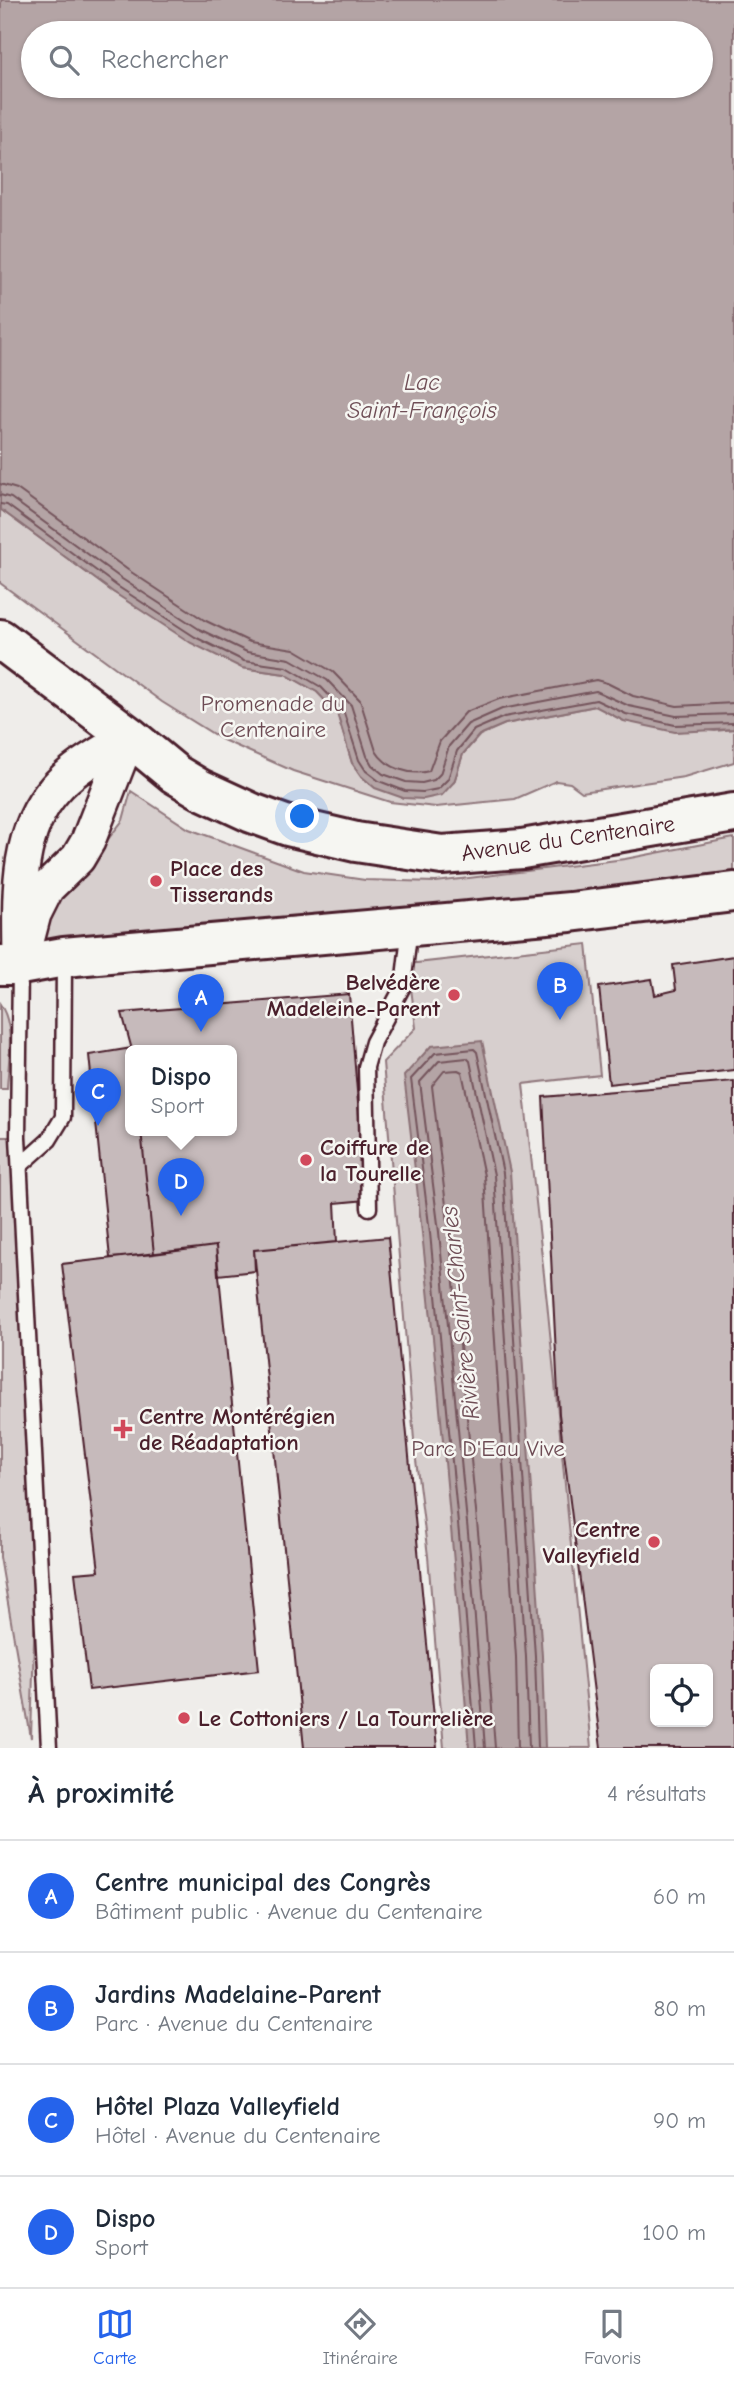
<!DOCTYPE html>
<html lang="fr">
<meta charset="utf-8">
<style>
body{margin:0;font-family:"Comic Neue",sans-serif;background:#f2f2f3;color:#1f2937}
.controls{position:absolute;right:21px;bottom:21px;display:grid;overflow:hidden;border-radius:10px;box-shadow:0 2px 5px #0004}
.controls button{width:63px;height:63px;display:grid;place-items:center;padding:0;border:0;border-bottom:2px solid #e0e1e3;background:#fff;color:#1f2937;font:35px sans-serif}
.you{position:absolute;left:303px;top:817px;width:24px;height:24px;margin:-18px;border:5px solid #fff;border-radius:50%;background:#1a73e8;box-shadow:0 0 0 10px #1a73e833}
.badge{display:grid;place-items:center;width:46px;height:46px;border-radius:50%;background:#2563eb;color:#fff;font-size:23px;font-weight:700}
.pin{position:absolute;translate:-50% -58px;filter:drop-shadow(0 2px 4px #0008)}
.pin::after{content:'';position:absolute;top:37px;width:24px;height:21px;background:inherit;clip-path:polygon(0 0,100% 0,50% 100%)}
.popup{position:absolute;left:125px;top:1045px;width:112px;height:91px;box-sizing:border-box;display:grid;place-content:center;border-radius:10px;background:#fff;filter:drop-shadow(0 2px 5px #0005);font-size:23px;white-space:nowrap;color:#747a83}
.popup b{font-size:26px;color:#1f2937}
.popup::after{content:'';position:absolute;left:50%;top:100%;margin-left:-14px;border:14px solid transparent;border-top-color:#fff}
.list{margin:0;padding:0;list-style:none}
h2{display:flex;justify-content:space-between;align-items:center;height:91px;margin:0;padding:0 28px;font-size:30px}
h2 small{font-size:23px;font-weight:400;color:#747a83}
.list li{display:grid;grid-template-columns:46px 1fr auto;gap:21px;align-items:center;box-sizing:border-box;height:112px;padding:0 28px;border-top:2px solid #e0e1e3}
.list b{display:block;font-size:26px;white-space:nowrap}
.list p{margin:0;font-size:23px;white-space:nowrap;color:#747a83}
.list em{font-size:23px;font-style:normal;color:#747a83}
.icon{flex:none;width:38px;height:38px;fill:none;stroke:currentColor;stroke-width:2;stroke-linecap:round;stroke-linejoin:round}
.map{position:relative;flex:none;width:734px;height:1748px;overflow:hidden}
.search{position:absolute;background:#fff;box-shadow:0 2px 5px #0004;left:21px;right:21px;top:21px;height:77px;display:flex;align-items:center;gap:18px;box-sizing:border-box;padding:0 24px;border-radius:38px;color:#747a83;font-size:26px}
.sheet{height:539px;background:#fff}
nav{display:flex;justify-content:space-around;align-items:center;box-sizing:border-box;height:98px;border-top:2px solid #e0e1e3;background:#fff;font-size:19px;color:#747a83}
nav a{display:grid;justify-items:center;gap:4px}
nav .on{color:#2563eb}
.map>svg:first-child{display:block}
.green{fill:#d7cfce;stroke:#90777c;stroke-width:2}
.water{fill:#b4a4a5;stroke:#8a6f74;stroke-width:2;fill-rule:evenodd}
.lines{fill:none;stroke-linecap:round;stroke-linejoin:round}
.shore{stroke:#74545c;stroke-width:2}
.building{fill:#c6babb;stroke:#4a1f2b;stroke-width:2;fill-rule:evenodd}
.service-casing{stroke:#4a1f2b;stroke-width:19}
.tertiary-casing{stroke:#4a1f2b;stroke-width:38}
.secondary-casing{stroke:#4a1f2b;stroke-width:44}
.service{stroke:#f6f6f2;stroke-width:14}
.tertiary{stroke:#f6f6f2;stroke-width:33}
.secondary{stroke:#f6f6f2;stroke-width:38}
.poi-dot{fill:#d1495b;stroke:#f6f6f2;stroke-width:2.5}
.labels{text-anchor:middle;stroke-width:5;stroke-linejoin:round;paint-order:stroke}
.park-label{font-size:23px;fill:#6d4b54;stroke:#f6f6f2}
.street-label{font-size:23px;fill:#4a1f2b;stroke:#f6f6f2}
.poi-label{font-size:23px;font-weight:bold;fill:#4a1f2b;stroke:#f6f6f2;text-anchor:start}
.water-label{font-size:24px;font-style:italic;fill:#6f4e56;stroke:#f6f6f2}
</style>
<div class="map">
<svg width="734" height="1748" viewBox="0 0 734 1748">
<rect width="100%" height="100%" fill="#efedea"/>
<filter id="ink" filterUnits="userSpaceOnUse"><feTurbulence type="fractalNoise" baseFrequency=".0143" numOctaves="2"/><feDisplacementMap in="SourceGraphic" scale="14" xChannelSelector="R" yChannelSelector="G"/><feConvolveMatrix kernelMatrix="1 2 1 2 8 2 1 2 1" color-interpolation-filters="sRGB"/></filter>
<g filter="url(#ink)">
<path class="green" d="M0 509 113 592 242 668 285 674 317 692 337 713 352 763 454 782 463 754 480 735 505 724 596 706 624 721 715 731 734 729V762L684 777 582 792 570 783 556 781 515 799 436 807 390 802 293 771 223 740 162 702 0 583Z
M131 791 189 829 304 871 365 880 436 882 625 859 734 838V884L44 948 46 920 53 903 94 857 123 820Z
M587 944 600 1075 523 1084 547 1302 591 1748H444L428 1556 415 1452 383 1062 416 1028 408 964Z
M0 1004C16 1027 8 1062 7 1089H0Z
M0 1137H18L37 1542 31 1738 0 1557Z"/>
<path class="water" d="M1 0H734V729L675 732 624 721 595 706 505 724 479 735 463 754 454 782 442 795 424 799 403 798 375 788 361 776 352 763 337 713 317 692 285 674 242 668 191 643 113 592 0 509ZM33 33H701V86H33Z
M482 1041 510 1172 542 1656 545 1748H469C452 1523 431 1299 404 1076L431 1046Z"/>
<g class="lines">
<path class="shore" d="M0 484 17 489 128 570 204 620 250 642 294 649 333 672 360 700 376 751C386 768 410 776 429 771L440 741 466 712 499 699 596 680 607 683 633 696 677 706 734 703
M0 495 11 498 122 579 199 629 247 652 290 659 327 680 351 705 367 756 372 765 383 774 406 782 422 783 434 780 440 774 449 746 468 724 502 709 596 691 629 706 676 716 734 714
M0 504 7 505 117 586 195 637 244 661 287 667 321 687 343 710 359 760 366 771 379 781 405 791 423 792 438 789 448 779 457 751 474 730 504 717 596 700 626 714 675 725 734 723
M476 1748 461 1555 430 1233 411 1079 435 1053 474 1049 477 1052 503 1173 535 1656 538 1748
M485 1748 470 1554 439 1232 420 1082 439 1061 467 1058 470 1061 494 1175 526 1657 529 1748
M495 1748 480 1553 449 1231 432 1086 444 1071 458 1070 462 1072 484 1176 516 1657 518 1748"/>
</g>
<path class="building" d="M734 956V1070L609 1084 599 987 652 979 655 995 676 990 673 965Z
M349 994 366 1200 335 1203 337 1242 254 1250 255 1271 218 1275 216 1246 154 1254 141 1130H232V1050H132L122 1013Z
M132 1048 130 1130H141L154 1254 110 1258 89 1055Z
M734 1081V1748H601L559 1414 543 1097ZM655 1669H708V1722H655Z
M388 1237 437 1748H304L254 1250Z
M216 1246 259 1670 89 1690 75 1573 99 1571 62 1264Z"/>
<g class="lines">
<defs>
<path id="service" d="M20 966 18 1137 49 1748
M20 1166 49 1140 63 1117 64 960
M369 1208 366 1067 373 1042 403 986 410 926"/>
<path id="tertiary" d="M28 937 34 914 47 888 78 858 88 841 129 736
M20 965C20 906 13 836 55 789 75 766 104 752 129 736"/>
<path id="secondary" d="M0 639 129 736 175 774 200 789 252 813 288 826 356 842 442 855 522 849 734 813
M0 965H20L64 957 570 912 734 892"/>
</defs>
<use href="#service" class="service-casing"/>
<use href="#tertiary" class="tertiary-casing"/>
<use href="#secondary" class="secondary-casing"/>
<use href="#service" class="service"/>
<use href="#tertiary" class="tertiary"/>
<use href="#secondary" class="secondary"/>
</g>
</g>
<g class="poi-dot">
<circle cx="156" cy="881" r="7"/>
<circle cx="454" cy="995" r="7"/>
<circle cx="306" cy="1160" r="7"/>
<path d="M119.5 1418.5h7v7h7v7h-7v7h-7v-7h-7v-7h7z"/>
<circle cx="654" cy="1542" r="7"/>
<circle cx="184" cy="1718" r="7"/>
</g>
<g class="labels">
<g class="park-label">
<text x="273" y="711">Promenade du<tspan x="273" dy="26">Centenaire</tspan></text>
<text x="488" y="1456">Parc D'Eau Vive</text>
</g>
<g class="street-label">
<text transform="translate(568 838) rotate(-8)" y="8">Avenue du Centenaire</text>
</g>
<g class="poi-label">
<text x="170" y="876">Place des<tspan x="170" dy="26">Tisserands</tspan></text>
<text x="440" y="990" text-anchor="end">Belvédère<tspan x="440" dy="26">Madeleine-Parent</tspan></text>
<text x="320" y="1155">Coiffure de<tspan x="320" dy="26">la Tourelle</tspan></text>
<text x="139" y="1424">Centre Montérégien<tspan x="139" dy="26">de Réadaptation</tspan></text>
<text x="640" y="1537" text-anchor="end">Centre<tspan x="640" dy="26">Valleyfield</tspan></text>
<text x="198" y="1726">Le Cottoniers / La Tourrelière</text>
</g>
<g class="water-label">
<text x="422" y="390">Lac<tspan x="422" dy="28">Saint-François</tspan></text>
<text transform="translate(460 1313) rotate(-96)" y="8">Rivière Saint-Charles</text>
</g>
</g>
</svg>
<div class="controls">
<button><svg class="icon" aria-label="locate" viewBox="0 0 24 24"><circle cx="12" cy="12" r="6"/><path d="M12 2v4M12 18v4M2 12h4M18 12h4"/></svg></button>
</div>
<div class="you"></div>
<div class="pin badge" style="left:201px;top:1032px">A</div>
<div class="pin badge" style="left:560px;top:1020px">B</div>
<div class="pin badge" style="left:98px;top:1126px">C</div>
<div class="pin badge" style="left:181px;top:1216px">D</div>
<div class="popup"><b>Dispo</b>Sport</div>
<div class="search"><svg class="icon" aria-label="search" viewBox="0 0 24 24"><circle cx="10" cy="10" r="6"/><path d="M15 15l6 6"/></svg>Rechercher</div>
</div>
<section class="sheet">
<h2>À proximité<small>4 résultats</small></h2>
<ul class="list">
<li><span class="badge">A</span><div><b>Centre municipal des Congrès</b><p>Bâtiment public · Avenue du Centenaire</p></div><em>60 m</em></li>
<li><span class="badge">B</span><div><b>Jardins Madelaine-Parent</b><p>Parc · Avenue du Centenaire</p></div><em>80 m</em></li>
<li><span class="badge">C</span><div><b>Hôtel Plaza Valleyfield</b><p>Hôtel · Avenue du Centenaire</p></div><em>90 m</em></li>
<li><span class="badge">D</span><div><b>Dispo</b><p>Sport</p></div><em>100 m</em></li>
</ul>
</section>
<nav>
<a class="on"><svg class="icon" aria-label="map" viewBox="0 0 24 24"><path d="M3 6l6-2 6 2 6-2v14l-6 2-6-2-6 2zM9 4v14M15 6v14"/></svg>Carte</a>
<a><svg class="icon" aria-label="directions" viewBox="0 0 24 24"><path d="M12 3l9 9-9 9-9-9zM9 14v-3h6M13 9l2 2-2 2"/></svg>Itinéraire</a>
<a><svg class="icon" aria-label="saved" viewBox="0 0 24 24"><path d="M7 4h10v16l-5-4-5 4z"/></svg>Favoris</a>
</nav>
